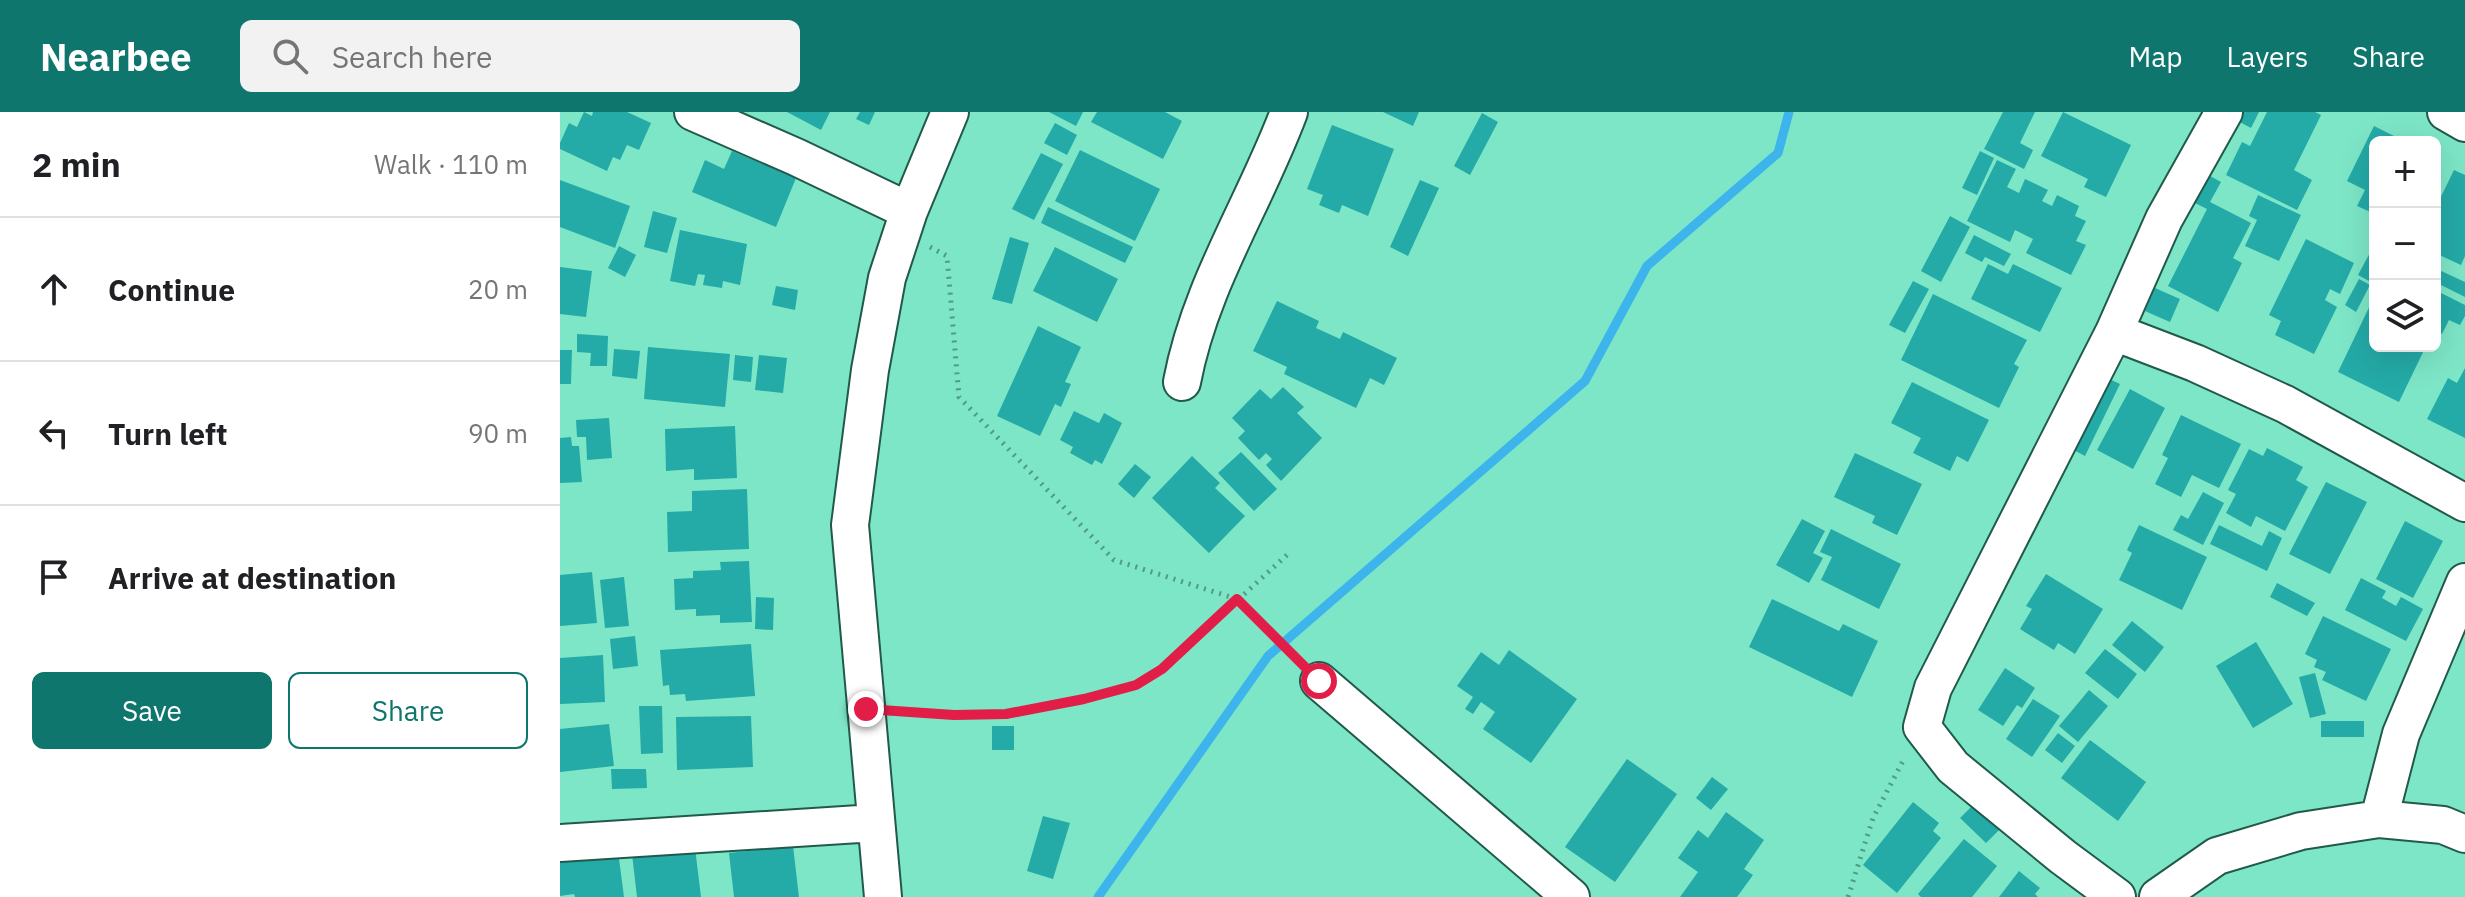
<!DOCTYPE html>
<meta charset="utf-8">
<style>
body{margin:0;font-family:"IBM Plex Sans",sans-serif;background:#f2f2f2;color:#202124}
.controls{position:absolute;right:24px;top:24px;display:grid;overflow:hidden;border-radius:12px;box-shadow:0 8px 32px #0002}
.controls button{width:72px;height:72px;display:grid;place-items:center;padding:0;border:0;border-bottom:2px solid #e0e0e0;background:#fff;color:#202124;font:40px sans-serif}
.stop{position:absolute;width:24px;height:24px;margin:-18px;border:6px solid #e11d48;border-radius:50%;background:#fff}
.stop.end{background:#e11d48;border-color:#fff;box-shadow:0 2px 8px #0008}
.list{margin:0;padding:0;list-style:none}
h2{display:flex;justify-content:space-between;align-items:center;height:104px;margin:0;padding:0 32px;font-size:34px}
h2 small{font-size:26px;font-weight:400;color:#757577}
.list li{display:grid;grid-template-columns:52px 1fr auto;gap:24px;align-items:center;box-sizing:border-box;height:144px;padding:0 32px;border-top:2px solid #e0e0e0}
.list b{display:block;font-size:30px;white-space:nowrap}
.list em{font-size:26px;font-style:normal;color:#757577}
.actions{display:flex;gap:16px;padding:24px 32px}
.actions a{flex:1;padding:18px 0;border:2px solid #0f766e;border-radius:12px;text-align:center;font-size:28px;color:#0f766e}
.actions .main{background:#0f766e;color:#fff}
.icon{flex:none;width:44px;height:44px;fill:none;stroke:currentColor;stroke-width:2;stroke-linecap:round;stroke-linejoin:round}
.map{position:relative;flex:none;width:1905px;height:785px;overflow:hidden}
header{display:flex;align-items:center;gap:48px;box-sizing:border-box;height:112px;padding:0 40px;background:#0f766e;color:#fff}
header strong{font-size:38px}
nav{display:flex;gap:44px;margin-inline-start:auto;font-size:28px}
.search{width:560px;height:72px;background:#f2f2f2;display:flex;align-items:center;gap:20px;box-sizing:border-box;padding:0 28px;border-radius:12px;color:#757577;font-size:30px}
main{display:flex}
aside{flex:1;background:#fff}
.map>svg:first-child{display:block}
.lines{fill:none;stroke-linecap:round;stroke-linejoin:round}
.stream{stroke:#3db5ec;stroke-width:9}
.building{fill:#24aaa7}
.minor-casing{stroke:#21594a;stroke-width:40}
.path{stroke:#519b86;stroke-width:5;stroke-dasharray:2 6;stroke-linecap:butt}
.minor{stroke:#fff;stroke-width:36}
.route{stroke:#e11d48;stroke-width:10}
</style>
<header>
<strong>Nearbee</strong>
<div class="search"><svg class="icon" aria-label="search" viewBox="0 0 24 24"><circle cx="10" cy="10" r="6"/><path d="M15 15l6 6"/></svg>Search here</div>
<nav><a>Map</a><a>Layers</a><a>Share</a></nav>
</header>
<main>
<aside>
<h2>2 min<small>Walk · 110 m</small></h2>
<ul class="list">
<li><svg class="icon" aria-label="ahead" viewBox="0 0 24 24"><path d="M12 20V5M6 11l6-6 6 6"/></svg><div><b>Continue</b></div><em>20 m</em></li>
<li><svg class="icon" aria-label="left" viewBox="0 0 24 24"><path d="M17 20v-9H6M10 6l-5 5 5 5"/></svg><div><b>Turn left</b></div><em>90 m</em></li>
<li><svg class="icon" aria-label="arrive" viewBox="0 0 24 24"><path d="M6 21V4h12l-3 4 3 4H6"/></svg><div><b>Arrive at destination</b></div></li>
</ul>
<div class="actions"><a class="main">Save</a><a>Share</a></div>
</aside>
<div class="map">
<svg width="1905" height="785" viewBox="0 0 1905 785">
<rect width="100%" height="100%" fill="#7de6c7"/>
<g class="lines">
<path class="stream" d="M538 785 708 544 1025 269 1087 154 1218 41 1229 0"/>
</g>
<path class="building" d="M24 0 32 4 33 0H67L91 11 79 38 67 33 60 48 53 45 47 59 0 37V31L9 11 17 15Z
M227 0H270L261 18Z
M300 0H315L309 13 296 7Z
M489 0H523L516 14Z
M537 0H605L622 9 603 47 531 10Z
M823 0H859L853 14Z
M1443 0H1475L1460 31 1473 38 1464 57 1424 37Z
M1503 0 1571 33 1546 85 1524 75 1528 67 1481 44Z
M1680 0H1699L1691 16 1676 8Z
M1707 0H1755L1761 3 1734 58 1752 68 1737 98 1666 63 1682 30 1690 34Z
M922 1 938 10 910 63 894 54Z
M495 11 517 23 507 43 484 31Z
M772 13 834 37 808 104 782 93 779 101 759 93 763 83 747 77Z
M1814 14 1846 30H1815V102L1797 94 1805 78 1787 69Z
M520 38 600 77 575 129 495 89Z
M172 39 236 66 216 115 132 80 145 48 164 57Z
M1420 39 1434 46 1417 83 1402 76Z
M481 41 503 52 474 108 452 97Z
M1437 48 1456 57 1447 75 1459 81 1465 67 1488 78 1482 89 1492 94 1497 83 1519 94 1515 104 1526 109 1516 129 1526 133 1511 163 1466 141 1473 127 1455 118 1450 130 1407 109Z
M1894 58 1905 63V144L1901 153 1875 141V97Z
M1650 64 1661 70 1650 90 1691 111 1673 146 1682 151 1658 200 1608 174 1647 97 1635 91Z
M0 68 70 94 55 136 0 115Z
M860 68 879 76 848 144 830 135Z
M1698 83 1741 103 1719 149 1685 134 1697 108 1689 104Z
M488 95 573 135 565 151 481 111Z
M93 99 117 106 107 141 84 135Z
M1390 104 1410 115 1381 170 1361 159Z
M120 118 187 132 180 173 163 169 162 176 143 173 145 163 138 162 135 174 110 169Z
M1414 123 1451 142 1444 154 1425 145 1422 150 1405 141Z
M450 125 469 131 452 192 432 187Z
M1746 127 1794 151 1780 182 1770 177 1765 188 1777 195 1754 242 1715 223 1721 209 1709 203Z
M59 134 76 143 65 165 48 156Z
M495 135 558 167 537 210 473 179Z
M1812 137 1815 138V158L1809 169 1798 163Z
M1428 152 1448 162 1453 152 1502 176 1480 220 1411 187Z
M0 155 32 159 26 205 0 202Z
M1879 158 1905 170V185L1875 170Z
M1799 167 1810 173 1796 200 1785 193Z
M1353 169 1369 177 1345 221 1329 213Z
M216 174 238 178 235 198 212 193Z
M1595 176 1620 187 1610 210 1585 199Z
M1875 178 1905 193V204L1900 213 1889 208 1882 222 1875 218Z
M1373 182 1467 228 1454 252 1459 255 1439 296 1341 248Z
M1815 183V234H1866L1839 290 1778 260Z
M717 189 759 209 756 216 780 227 783 220 837 246 824 273 810 266 796 296 724 262 727 255 693 239Z
M478 214 521 235 505 270 511 272 501 295 495 292 480 324 437 304Z
M17 222 48 224 47 254H30L31 241 17 240Z
M88 235 170 242 165 295 84 287Z
M54 237 80 239 77 267 52 264Z
M0 238H12L11 272H0Z
M175 243 193 245 191 270 173 268Z
M199 243 227 246 223 281 195 278Z
M1905 256V326L1867 307 1888 266 1897 271Z
M1545 265 1560 272 1525 344 1510 336Z
M1352 270 1429 308 1408 350 1397 344 1390 359 1353 341 1361 326 1331 311Z
M723 275 744 295 737 301 762 326 721 369 706 353 712 347 706 341 699 348 678 326 685 319 672 306 700 277 711 287Z
M1570 277 1605 296 1573 357 1537 338Z
M514 299 539 311 544 301 562 311 542 352 535 348 532 353 510 341 513 335 500 328Z
M1621 303 1681 332 1659 376 1632 363 1621 385 1595 372 1608 346 1602 343Z
M49 306 52 346 27 348 26 325H17L16 308Z
M175 314 177 366 134 368V357L106 359 105 317Z
M11 325 12 334H19L22 370 0 371V326Z
M1707 336 1743 355 1736 368 1748 375 1725 419 1696 404 1691 415 1666 401 1676 382 1668 378 1689 337 1703 344Z
M681 340 717 377 694 399 658 361Z
M1295 341 1362 372 1337 423 1312 411 1315 404 1274 385Z
M632 344 660 371 655 376 685 404 649 441 592 386Z
M575 352 591 365 574 386 558 372Z
M1766 370 1807 390 1770 462 1729 442Z
M187 377 189 437 108 440 107 400 132 399V379Z
M1643 380 1664 391 1643 433 1613 418 1621 403 1628 407Z
M1242 407 1265 419 1253 441 1263 446 1249 471 1216 453Z
M1845 409 1883 429 1853 486 1816 467Z
M1579 413 1647 445 1622 498 1559 468 1572 441 1567 438Z
M1659 413 1702 434 1709 419 1722 426 1707 459 1650 432Z
M1271 417 1341 452 1319 497 1261 468 1272 445 1260 440Z
M189 449 192 510 160 511V503L136 504V497L115 498 114 467 133 466V459L161 458 160 450Z
M32 460 37 511 0 514V463Z
M1486 462 1543 497 1515 542 1498 531 1494 538 1460 517 1472 497 1466 494Z
M64 465 69 514 45 516 40 468Z
M1801 466 1826 479 1822 486 1836 494 1841 485 1863 497 1846 529 1785 498Z
M1717 471 1755 491 1747 504 1710 485Z
M196 485 214 486 213 518 195 517Z
M1212 487 1279 519 1283 512 1318 529 1292 585 1189 535Z
M1763 504 1831 537 1806 589 1762 568 1766 560 1754 555 1757 548 1745 542Z
M1572 509 1604 535 1585 560 1552 533Z
M75 524 78 554 53 557 50 527Z
M1696 530 1733 592 1693 616 1656 554Z
M191 532 195 584 126 589 125 582 110 583 109 573 103 574 100 538Z
M1545 537 1577 562 1558 587 1525 561Z
M949 538 1017 587 971 651 923 617 935 600 921 590 913 602 905 597 913 585 897 574 921 540 939 553Z
M43 543 45 590 0 592V546Z
M1445 556 1475 576 1462 596 1457 593 1443 614 1418 598Z
M1755 561 1766 602 1750 606 1739 565Z
M1529 578 1548 594 1518 630 1499 614Z
M1473 587 1500 604 1472 645 1446 627Z
M79 594H102L103 641 81 642Z
M191 604 193 655 117 658 116 605Z
M1761 609H1804V625H1761Z
M49 612 54 654 0 660V617Z
M432 614H454V638H432Z
M1498 621 1515 634 1502 651 1485 638Z
M1530 628 1586 670 1558 709 1501 666Z
M1067 647 1117 682 1055 770 1005 735Z
M51 657H86L87 676 52 677Z
M1152 665 1168 677 1151 698 1136 686Z
M1353 690 1379 711 1373 719 1381 726 1337 781 1303 753Z
M1414 692 1440 717 1426 731 1400 706Z
M1166 700 1204 728 1184 757 1193 763 1177 785H1120L1138 760 1118 746 1138 718 1148 726Z
M483 704 510 711 493 767 467 759Z
M1404 727 1437 754 1412 785H1361L1358 782Z
M233 734 239 785H174L169 741Z
M135 736 141 785H77L72 742Z
M58 739 64 785H15L14 782 0 784V747Z
M1459 759 1480 776 1475 782 1478 785H1439Z"/>
<g class="lines">
<defs>
<path id="minor" d="M133 0 236 45 349 99
M1886 0 1905 11
M1554 220 1635 251 1725 292 1905 391
M622 270C640 173 695 91 729 0
M759 569 1011 785
M1819 707 1841 622 1905 470
M0 731 315 711
M323 785 290 413 310 258 327 166 349 99 390 0
M1557 785 1503 745 1393 655 1362 615 1373 576 1554 220 1604 107 1664 0
M1598 785 1657 744 1741 719 1819 707 1883 713 1905 722"/>
</defs>
<use href="#minor" class="minor-casing"/>
<path class="path" d="M370 135 387 144 399 285 554 448 677 487 738 548
M337 599 394 603 446 602 576 573 602 557 621 540 728 442
M1288 785 1313 706 1344 647"/>
<use href="#minor" class="minor"/>
</g>
<g class="lines">
<path class="route" d="M306 597 394 603 446 602 524 587 576 573 602 557 677 487 759 569"/>
</g>
</svg>
<div class="controls">
<button>+</button>
<button>−</button>
<button><svg class="icon" aria-label="layers" viewBox="0 0 24 24"><path d="M12 4l9 5-9 5-9-5zM3 14l9 5 9-5"/></svg></button>
</div>
<div class="stop" style="left:759px;top:569px"></div>
<div class="stop end" style="left:306px;top:597px"></div>
</div>
</main>
